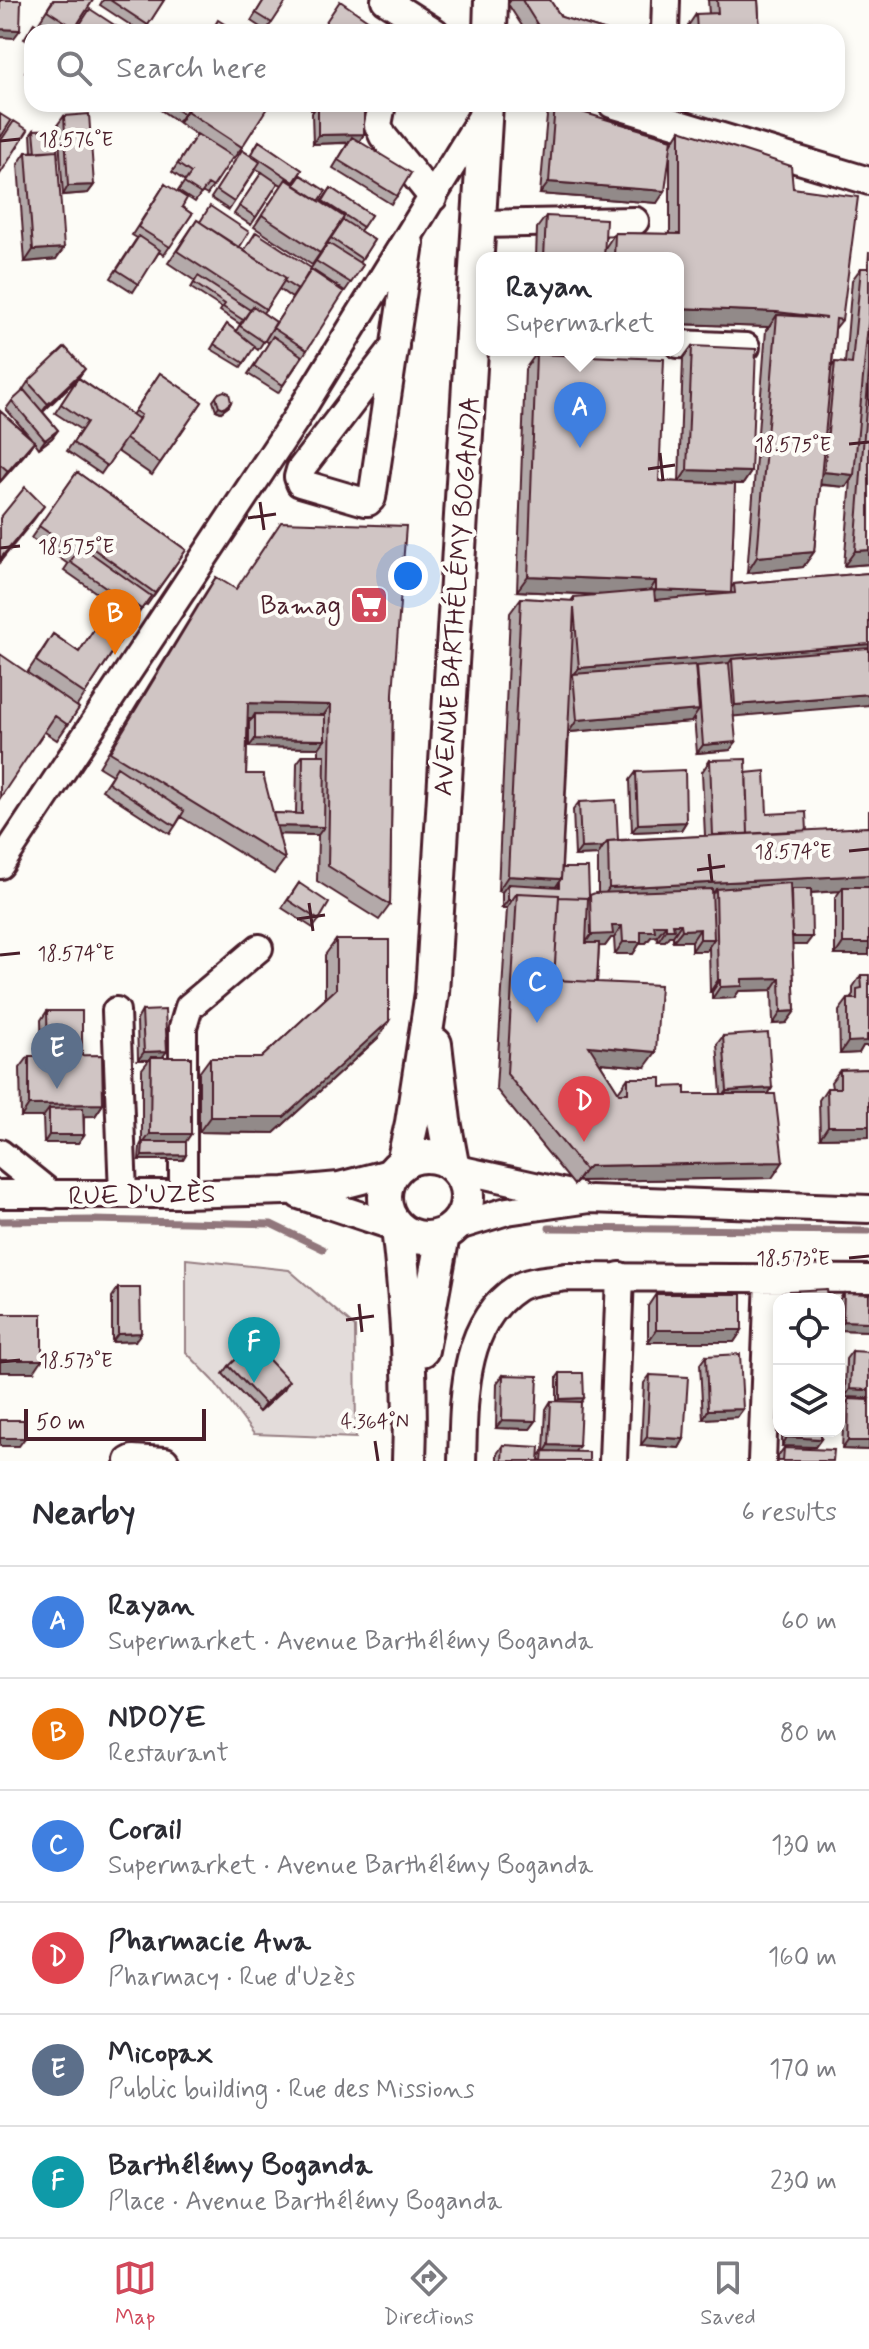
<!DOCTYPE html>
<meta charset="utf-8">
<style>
body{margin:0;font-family:Mynerve,sans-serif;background:#f7f7f7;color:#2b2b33}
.controls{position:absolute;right:24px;bottom:24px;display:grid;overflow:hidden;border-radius:16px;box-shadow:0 4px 12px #0003}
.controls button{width:72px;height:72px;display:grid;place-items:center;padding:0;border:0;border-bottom:2px solid #e1e1e2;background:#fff;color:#2b2b33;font:40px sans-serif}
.scale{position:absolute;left:24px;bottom:20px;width:182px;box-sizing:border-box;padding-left:8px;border:4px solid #4a1f2b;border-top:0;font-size:22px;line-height:28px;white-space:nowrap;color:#4a1f2b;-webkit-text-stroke:6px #fdfcf7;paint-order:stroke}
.you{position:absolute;left:408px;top:576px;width:28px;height:28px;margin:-20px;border:6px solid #fff;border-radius:50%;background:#1a73e8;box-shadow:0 0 0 12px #1a73e833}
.badge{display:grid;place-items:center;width:52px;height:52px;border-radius:50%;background:#d1495b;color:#fff;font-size:26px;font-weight:700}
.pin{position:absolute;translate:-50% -66px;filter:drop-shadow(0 2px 4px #0008)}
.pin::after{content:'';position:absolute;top:42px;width:28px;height:24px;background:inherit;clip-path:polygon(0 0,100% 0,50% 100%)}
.popup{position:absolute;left:476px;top:252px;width:208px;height:104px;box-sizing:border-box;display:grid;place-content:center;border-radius:16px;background:#fff;filter:drop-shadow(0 2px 6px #0005);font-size:26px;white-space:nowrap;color:#7c7c81}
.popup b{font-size:30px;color:#2b2b33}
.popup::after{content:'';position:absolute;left:50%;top:100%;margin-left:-16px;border:16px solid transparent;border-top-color:#fff}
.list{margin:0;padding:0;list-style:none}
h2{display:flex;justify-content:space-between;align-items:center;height:104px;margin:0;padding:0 32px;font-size:34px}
h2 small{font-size:26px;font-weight:400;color:#7c7c81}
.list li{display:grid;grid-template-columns:52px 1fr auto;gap:24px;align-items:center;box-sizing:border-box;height:112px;padding:0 32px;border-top:2px solid #e1e1e2}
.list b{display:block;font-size:30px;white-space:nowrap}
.list p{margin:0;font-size:26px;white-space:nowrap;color:#7c7c81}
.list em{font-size:26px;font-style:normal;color:#7c7c81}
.icon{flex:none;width:44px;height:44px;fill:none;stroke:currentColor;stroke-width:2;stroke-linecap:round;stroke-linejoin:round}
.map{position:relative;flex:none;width:869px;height:1461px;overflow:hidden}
.search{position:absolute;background:#fff;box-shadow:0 4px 12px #0003;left:24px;right:24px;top:24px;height:88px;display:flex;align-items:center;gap:20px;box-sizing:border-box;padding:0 28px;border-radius:24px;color:#7c7c81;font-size:30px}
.sheet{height:776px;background:#fff}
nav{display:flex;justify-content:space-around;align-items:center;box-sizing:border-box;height:112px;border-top:2px solid #e1e1e2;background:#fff;font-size:22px;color:#7c7c81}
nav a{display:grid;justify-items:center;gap:4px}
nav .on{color:#d1495b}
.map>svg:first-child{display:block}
.green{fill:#e3dcda;stroke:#967e82;stroke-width:2}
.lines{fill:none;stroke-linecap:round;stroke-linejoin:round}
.stream{stroke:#91777b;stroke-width:7}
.minor-casing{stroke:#4a1f2b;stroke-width:32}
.major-casing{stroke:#4a1f2b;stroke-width:38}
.minor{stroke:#fdfcf7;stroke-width:26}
.major{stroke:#fdfcf7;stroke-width:32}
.wall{fill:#b3a9a9;stroke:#4a1f2b;stroke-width:2;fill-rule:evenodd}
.shaded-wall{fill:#928a89;stroke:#4a1f2b;stroke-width:2}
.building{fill:#d0c5c4;stroke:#4a1f2b;stroke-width:2}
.ticks{fill:none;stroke:#4a1f2b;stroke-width:3}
.labels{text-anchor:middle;stroke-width:8;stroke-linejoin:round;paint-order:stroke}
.street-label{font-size:26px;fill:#4a1f2b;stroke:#fdfcf7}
.poi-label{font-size:26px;fill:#4a1f2b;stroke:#fdfcf7;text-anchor:end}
.ticks-label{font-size:20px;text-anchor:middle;fill:#4a1f2b;stroke:#fdfcf7;stroke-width:8;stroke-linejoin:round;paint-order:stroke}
</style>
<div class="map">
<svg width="869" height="1461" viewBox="0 0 869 1461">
<rect width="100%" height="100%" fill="#fdfcf7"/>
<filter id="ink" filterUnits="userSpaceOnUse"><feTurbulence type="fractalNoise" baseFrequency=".0125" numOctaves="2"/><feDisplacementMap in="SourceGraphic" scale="16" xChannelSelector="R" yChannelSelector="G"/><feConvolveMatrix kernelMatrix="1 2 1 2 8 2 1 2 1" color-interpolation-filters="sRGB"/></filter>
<g filter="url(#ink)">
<path class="green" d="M186 1259 289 1270 355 1327 356 1438 254 1434 213 1380 186 1352Z"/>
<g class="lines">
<path class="stream" d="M0 1221 92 1220 271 1224 323 1249
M549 1228 869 1231"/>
<defs>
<path id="minor" d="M385 0 435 32
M665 32 666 0
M382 104 378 125 383 136 433 198
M612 104 869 181
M479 224 635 221
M678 344 746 347
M395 346 300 470 298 477 300 483 365 502H368L372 498 410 243
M0 865 295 420 486 110
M116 1011 123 1194
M0 1153 52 1195
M458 1169 575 1195
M0 1194H183L284 1191 339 1186 393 1172
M183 1194V1027L189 1007 259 948
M299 1195 398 1228
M455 1227 507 1211 590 1199 869 1209
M129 1461 133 1459 165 1461
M462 1461C464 1402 461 1324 517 1288 529 1280 551 1280 566 1277L869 1279
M613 1461 620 1276
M762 1461 769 1277"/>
<path id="major" d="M490 32 491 0
M435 1044 444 1121 452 1164
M385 1197a41 41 0 1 1 82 0a41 41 0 1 1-82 0Z
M403 1163 412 1123 432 993 486 104
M398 1228C407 1305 412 1383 409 1461
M422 1350 443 1235"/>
</defs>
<use href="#minor" class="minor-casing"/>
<use href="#major" class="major-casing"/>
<use href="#minor" class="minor"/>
<use href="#major" class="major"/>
</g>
<path class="wall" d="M53 0H93L72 32H55L39 22Z
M103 0H164L143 32H141L100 5Z
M264 0H287L266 31 251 21Z
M511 0H550L561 17 610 32H526L508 4Z
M708 0H758L760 32H688V26L696 14H709Z
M34 23 32 32V44L24 39Z
M32 62V76L25 72Z
M152 104H190L178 122Z
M191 104 242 147 233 159 232 158 207 195 202 192 195 202 178 191 185 181 172 172 197 135 179 123Z
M311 104H364V134L359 142 397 196 391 204 333 168 348 143 313 144 312 113 314 110H311Z
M555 104 672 143 680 130 793 188 842 320 835 329 832 367 835 362 845 363 852 280 861 268H868L869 251V564L844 566 851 480 846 487 820 485 814 552 803 567 747 573 766 330 769 327 678 324V258H536L537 228 546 216 605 248 615 233 670 234V156L657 203 540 194 547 116Z
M64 116 94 185 88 193 63 195 58 124Z
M34 130 56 259 25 262 18 164 26 152H32L31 134Z
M259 141 302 170 293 184 321 202 331 188 371 215 360 231 374 240 359 263 363 265 345 291 311 269 292 298 279 289 263 313 276 322 258 350 254 347 241 367 211 349 227 324 236 331 242 321 240 324 220 311 222 308 191 288 195 281 168 263 197 220 244 251 311 268 340 224 312 265 254 227 282 185 278 183 251 225 234 214 262 172 256 169 229 210 211 198 242 150 250 155Z
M165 184 182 207 192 214 164 255 159 252 133 292 111 278 137 238 132 235Z
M303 282 307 350 278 393 248 374 269 343 265 340Z
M692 346 751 472 743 484H735L731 588 734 584 869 573 733 716 730 750 697 753 694 717 691 722 569 732 562 868 589 896 598 893V855L575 856 573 810 579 802 618 840 705 836 702 772 710 760 746 773 767 814 807 831 869 827V810V955H835V898L840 891 811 893 806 945H792L795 1011 786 1023 773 1024 772 990 739 991 734 998 712 999V992H710L709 947 706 951H692V941H673V936H669L665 941H658L657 936 651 937 646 943H640L633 954H615L614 938H611L605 946H599L597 982 645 1067 600 1063 618 1092 628 1078 685 1094H721L717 1044 723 1036 772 1088 768 1094 772 1178 578 1181 574 1185 496 1089 507 908H502V892L498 891 510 613 521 598 571 601 574 597 601 595 517 591 525 369 536 354 659 481 679 482 683 358Z
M160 373 202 402 152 475 117 451 101 474 67 451 81 430 55 413 78 378 43 412 58 430 52 438 39 448 34 441 26 453 0 482V411L31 438 6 409 12 401 23 392 22 391 28 382 79 378 132 415Z
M219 393 231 402 229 406 221 412 216 410 213 401Z
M77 472 186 550 147 605 145 604 77 706 79 708 57 740 45 732 27 673 53 634 79 652 111 603 64 570 68 564 31 538Z
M216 577 393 693 390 905 379 920 317 881 318 835 278 834 285 859 274 874 181 817 170 834 102 790 112 775 99 767 206 592ZM248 719H252L249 722V747L319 748V755H303L297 763 296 814 273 813 246 774Z
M636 772 686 822 681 830 632 832 630 780Z
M299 883 319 920 313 928 282 908Z
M336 940 379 1037 274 1133 199 1132V1073L210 1058H261L325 999V955Z
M861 975H869V1046H863L859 1053 840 1054 839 1011 848 999H850L853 994V987Z
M47 1011 82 1055 103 1104 95 1116H84V1135L78 1143H44L43 1117H21L20 1068 29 1056H42L41 1020Z
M142 1011 167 1051 162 1057 186 1142V1155L183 1160H139L140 1146 142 1142V1069L149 1060H138L137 1020Z
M869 1069V1137L820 1138 819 1100 827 1088H832L831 1082 840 1070Z
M118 1288 135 1341 112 1342V1297Z
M789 1291 828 1299H783Z
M844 1293 869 1331 839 1330V1300Z
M656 1294 742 1330 734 1342H648V1306Z
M852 1351 869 1398 845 1397 846 1359Z
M706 1356 743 1409 737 1417 703 1419 700 1364Z
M229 1366 284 1389 259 1412 223 1374Z
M560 1373 584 1398 581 1402 575 1452 589 1461H497V1454L503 1445 540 1455 544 1451 546 1409 551 1401H557V1377Z
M503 1375 536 1421 530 1429 496 1428 497 1383Z
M650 1375 684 1439 679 1448 641 1445 644 1383Z
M849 1399 869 1450 842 1449 844 1407Z
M782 1431H821V1439L815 1447 782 1446Z
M784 1448 833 1461H778V1456Z"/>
<path class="shaded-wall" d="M0 29 20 30 14 38 0 37Z
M364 134 359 142 313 144 318 135Z
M549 182 665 191 657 203 540 194Z
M94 185 88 193 63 195 68 186Z
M64 248 56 259 25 262 33 250Z
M678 308 777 312 827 318 777 315 769 327 678 324Z
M85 369 79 377 42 412 48 404Z
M231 402 229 406 221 412 216 410 219 406Z
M58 430 52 438 39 448 45 440Z
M34 441 26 453 0 482 8 471Z
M687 470 751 472 743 484 679 482Z
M824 472 854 475 846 487 816 484Z
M44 506 33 521 0 562V559Z
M869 550V564L844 566 855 551Z
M814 552 803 567 747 573 757 557Z
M528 576 656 581 646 597 517 591Z
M656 590 731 593 720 608 645 605Z
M869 644V658L732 659 724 670 573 676 579 668Z
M869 694V705L727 717 735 705Z
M248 703 331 705 320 720 255 714 252 719H237Z
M699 710 691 722 569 732 577 720Z
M255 739 325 740 319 748 249 747Z
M736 742 730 750 697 753 703 745Z
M686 822 681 830 632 832 638 824Z
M273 826 324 827 318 835 267 834Z
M603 847 598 855 575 856 581 848Z
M869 875V890L843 887 840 891 790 894 716 889 709 898 599 903 609 888Z
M508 876 561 879 551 894 508 884 502 892 498 891Z
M508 900H512L507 908H502Z
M673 924H681L673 936H669L665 941H658L666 929Z
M654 925H666L657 936 651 937 646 943H640L633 954H615L623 942 641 931Z
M612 926H622L614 938H611L605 946 583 947 591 935Z
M700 929 692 941H673L682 930Z
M790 937H812L806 945H784Z
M700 939H714L706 951H692Z
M843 943H869V955H835Z
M780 978 772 990 739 991 734 998 712 999 720 987 742 979Z
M718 980H720L712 992H710Z
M795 1011 786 1023 773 1024 781 1012Z
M389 1021 379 1037 274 1133 199 1132 210 1117Z
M867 1035H869V1046H863L859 1053 840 1054 848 1042Z
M589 1046 656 1052 645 1067 579 1061Z
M167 1051 161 1059 151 1057 149 1060H138L144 1052Z
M772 1088 767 1096 721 1099 727 1091Z
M103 1104 95 1116 49 1117V1109L43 1117H21L29 1105Z
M828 1126H869V1137L820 1138Z
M150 1134H191L183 1146 142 1145Z
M49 1135H84L78 1143H44Z
M186 1155 183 1160H139L142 1156Z
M783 1162 772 1178 578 1181 574 1185 585 1170 589 1166Z
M843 1321 869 1322V1331L839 1330V1327Z
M656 1330H742L734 1342H648Z
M141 1333 135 1341 112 1342 118 1334Z
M0 1360H42L34 1372H0Z
M289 1381 284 1389 259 1412 265 1404Z
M850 1389 869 1390V1398L845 1397Z
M584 1398 581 1403H557L560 1399Z
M743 1409 737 1417 703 1419 708 1410Z
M502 1420 536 1421 530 1429 496 1428Z
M647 1437 684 1439 679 1448 641 1445Z
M787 1437 821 1439 815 1447 782 1446Z
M0 1438H25L19 1446H0Z
M848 1441H869V1450L842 1449Z
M549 1445 579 1446 573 1454 544 1453Z"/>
<path class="building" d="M0 0H21L20 30 0 29Z
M54 0H93L75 28 47 10Z
M110 0H164L148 25Z
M264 0H287L272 23 256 13Z
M522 0H550L561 17 610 32H542Z
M717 0H758L760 32H697L696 14 718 13Z
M340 1 385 32H319Z
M90 9 125 32H75Z
M218 20 237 32H211Z
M34 23 49 32H32V38L27 35Z
M169 104H190L184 114Z
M192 104H268L269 105 242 147 187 111Z
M364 104V134L318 135V105Z
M555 104 672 139 665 191 549 182Z
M0 114 11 121 0 138Z
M89 114 94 185 68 186 64 116Z
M14 121 28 130 0 174V142Z
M56 129 58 158 57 150 36 152 34 130Z
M680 130 791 166 793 188 858 197 842 320 836 319 814 552 757 557 777 315 827 318 777 312 678 308V258H614L615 233 680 234Z
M197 134 233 157 213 187 208 184 201 194 184 183 191 173 178 164Z
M352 137 411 173 397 196 338 160Z
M259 141 302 170 294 182 252 154Z
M57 150 64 248 33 250 26 152Z
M242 150 260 162 234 202 216 190Z
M262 172 278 183 256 217 239 206Z
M301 175 326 191 319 201 294 185Z
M286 179 344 217 320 253 262 215Z
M165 184 187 198 182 207 192 214 170 247 138 227Z
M331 188 371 215 363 227 323 201Z
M210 206 249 232 239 248 200 222Z
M546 216 606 219 604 258H544Z
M197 220 286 278 266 309 177 251Z
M343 220 374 240 362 259 331 238Z
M256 232 311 268 298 290 284 281 286 278 244 251Z
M139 236 160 250 139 284 117 270Z
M328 243 363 265 351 283 316 261Z
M861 268H869V313L854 475 824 472 835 362 852 364Z
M311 270 344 292 307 350 273 328Z
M198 276 250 310 243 320 223 307 225 304 194 283Z
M253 306 276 322 264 342 240 326Z
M227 324 255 346 244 363 214 344Z
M273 336 302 356 283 385 254 366Z
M692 346 756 349 751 472 687 470Z
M65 347 85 369 48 404 28 382Z
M536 354 664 359 659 481 735 484 731 593 656 590V581L528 576Z
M869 370V550L855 551Z
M160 373 202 402 160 463 126 439 141 415 135 411Z
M78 378 139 419 107 466 73 443 87 422 61 404Z
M24 390 58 430 45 440 12 401Z
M224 391 229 393 231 402 224 408 219 406 216 397 219 393Z
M0 411 34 441 8 471 0 464Z
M77 472 186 550 155 593 84 542 77 552 39 526Z
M25 487 44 506 0 559V518Z
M281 522 406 526 393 693 390 905 328 866 331 705 248 703 246 774H263L285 859 110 752 216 577 236 589Z
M81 546 151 596 140 611 141 609 118 593 117 595 70 562Z
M869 573V644L579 668 574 607 561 879 508 876 521 598 574 601V597L654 590 655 600 735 593 734 584Z
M118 593 141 609 85 694 36 661 53 634 79 652Z
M869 648V694L735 705 732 659Z
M0 654 79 708 68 725 55 716 0 798Z
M729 663 736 742 703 745 697 666Z
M695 665 699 710 577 720 573 674Z
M255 714 325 715V740L255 739Z
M303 755H325L324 827 276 826 273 813 302 814Z
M746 759 748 834 713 835 710 760Z
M117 767 184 811 175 826 108 782Z
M685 770 686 822 638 824 636 772Z
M765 771 767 814 806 812 807 831 748 834 746 773Z
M616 800 618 840 608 841 603 847 581 848 579 802Z
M869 827V875L609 888 608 841Z
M562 868H588L589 896 587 898 559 897V895L517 893 512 900H508V884L559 887V882L561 879Z
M299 883 329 903 319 920 288 900Z
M790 883 795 1011 781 1012 780 978 742 979V986L720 987V980H718L716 889Z
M843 887H869V943H843Z
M712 889 714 939H700V929L682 930 681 924H673L674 929H666V925H654L655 931H641V942H623L622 926H612L613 934 591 935 590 895 595 893Z
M791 889H811L812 937H792Z
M517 893 559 895 554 980 660 985 656 1052 589 1046 619 1093H628V1078H661V1087L685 1086V1094H775L783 1162 589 1166 585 1170 507 1074Z
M559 897 588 898 586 943H599L597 982 554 980Z
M336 940H389V1021L284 1117H210V1058H261L336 989Z
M861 975H869V1035H867V1041L848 1042V999H857V989L862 988Z
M165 1010 167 1051 144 1052 142 1011Z
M47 1011H82V1055L48 1056Z
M768 1033 772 1088 727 1091 723 1036Z
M102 1055 103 1104 29 1105V1056Z
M151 1057H191V1134H150Z
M869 1069V1126H828L827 1088H840V1070Z
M83 1108 84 1135H49V1109Z
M143 1142H186V1155L142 1156Z
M118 1288H140L141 1333 118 1334Z
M827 1289 828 1299H790L789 1291Z
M844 1293 869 1294V1322L843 1321Z
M656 1294H742V1330H656Z
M0 1314H42V1360H0Z
M253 1343 289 1381 265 1404 229 1366Z
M852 1351 869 1352V1390L850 1389Z
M740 1354 743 1409 708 1410 706 1356Z
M560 1373H583L584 1398 560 1399Z
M503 1375 538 1376 536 1421 502 1420Z
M650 1375 688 1377 684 1439 647 1437Z
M849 1399 869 1400V1441H848Z
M551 1401 581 1402 579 1446 549 1445Z
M0 1420H24L25 1438H0Z
M788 1431H821V1439L787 1437Z
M503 1445 540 1447 539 1461H502Z
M784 1448 834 1450 833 1461H783Z
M543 1451 589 1452V1461H542Z"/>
</g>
<path class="ticks" d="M0 141 20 139M849 444 869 442M660 453 663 481M648 469 675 465M260 502 264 530M248 518 276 514M0 548 20 546M849 851 869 849M709 854 712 882M697 870 725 866M309 903 313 931M297 919 325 915M0 955 20 953M849 1258 869 1256M359 1304 362 1332M346 1320 374 1316M0 1362 20 1360M375 1441 378 1461"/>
<defs>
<symbol id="supermarket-square" viewBox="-11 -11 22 22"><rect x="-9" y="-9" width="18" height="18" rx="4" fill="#d1495b" stroke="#fdfcf7"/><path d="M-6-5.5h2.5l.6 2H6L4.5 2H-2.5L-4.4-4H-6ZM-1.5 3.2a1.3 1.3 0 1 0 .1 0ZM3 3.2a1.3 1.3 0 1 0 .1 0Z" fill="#fff"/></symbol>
</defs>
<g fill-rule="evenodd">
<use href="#supermarket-square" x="347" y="583" width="44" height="44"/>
</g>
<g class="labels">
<g class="street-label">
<text transform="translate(456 596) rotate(-86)" y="9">AVENUE BARTHÉLÉMY BOGANDA</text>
<text transform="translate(142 1194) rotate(-1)" y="9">RUE D'UZÈS</text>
</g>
<g class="poi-label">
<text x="341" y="614">Bamag</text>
</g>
</g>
<g class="ticks-label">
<text x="76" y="146">18.576°E</text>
<text x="793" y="451">18.575°E</text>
<text x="76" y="553">18.575°E</text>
<text x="793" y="858">18.574°E</text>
<text x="76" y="960">18.574°E</text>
<text x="793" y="1265">18.573°E</text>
<text x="76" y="1367">18.573°E</text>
<text x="375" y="1428">4.364°N</text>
</g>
</svg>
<div class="controls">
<button><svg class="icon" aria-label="locate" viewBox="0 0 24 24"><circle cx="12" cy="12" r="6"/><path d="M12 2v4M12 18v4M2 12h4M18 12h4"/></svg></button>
<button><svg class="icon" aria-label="layers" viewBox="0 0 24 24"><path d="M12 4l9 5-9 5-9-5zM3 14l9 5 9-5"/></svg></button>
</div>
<div class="scale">50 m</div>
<div class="you"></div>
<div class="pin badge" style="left:580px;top:448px;background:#3f7fe0">A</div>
<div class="popup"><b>Rayan</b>Supermarket</div>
<div class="pin badge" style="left:115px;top:655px;background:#e8710a">B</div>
<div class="pin badge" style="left:537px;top:1023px;background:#3f7fe0">C</div>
<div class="pin badge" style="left:584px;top:1142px;background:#e0444e">D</div>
<div class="pin badge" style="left:57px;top:1089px;background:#5c6f8a">E</div>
<div class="pin badge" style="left:254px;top:1383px;background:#0f9aa8">F</div>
<div class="search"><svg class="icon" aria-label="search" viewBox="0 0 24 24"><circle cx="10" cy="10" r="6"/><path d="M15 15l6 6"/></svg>Search here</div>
</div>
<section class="sheet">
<h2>Nearby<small>6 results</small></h2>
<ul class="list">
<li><span class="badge" style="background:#3f7fe0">A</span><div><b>Rayan</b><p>Supermarket · Avenue Barthélémy Boganda</p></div><em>60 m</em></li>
<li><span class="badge" style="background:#e8710a">B</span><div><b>NDOYE</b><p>Restaurant</p></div><em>80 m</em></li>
<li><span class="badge" style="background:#3f7fe0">C</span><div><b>Corail</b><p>Supermarket · Avenue Barthélémy Boganda</p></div><em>130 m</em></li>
<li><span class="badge" style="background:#e0444e">D</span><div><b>Pharmacie Awa</b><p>Pharmacy · Rue d'Uzès</p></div><em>160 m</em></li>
<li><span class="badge" style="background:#5c6f8a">E</span><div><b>Micopax</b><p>Public building · Rue des Missions</p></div><em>170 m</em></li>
<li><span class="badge" style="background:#0f9aa8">F</span><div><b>Barthélémy Boganda</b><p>Place · Avenue Barthélémy Boganda</p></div><em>230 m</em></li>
</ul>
</section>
<nav>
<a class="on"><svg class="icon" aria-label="map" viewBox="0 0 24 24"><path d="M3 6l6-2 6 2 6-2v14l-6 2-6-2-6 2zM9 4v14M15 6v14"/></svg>Map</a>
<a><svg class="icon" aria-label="directions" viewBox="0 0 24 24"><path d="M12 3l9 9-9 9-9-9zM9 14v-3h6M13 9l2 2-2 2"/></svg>Directions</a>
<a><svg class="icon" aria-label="saved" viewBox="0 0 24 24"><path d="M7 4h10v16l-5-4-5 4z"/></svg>Saved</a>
</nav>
